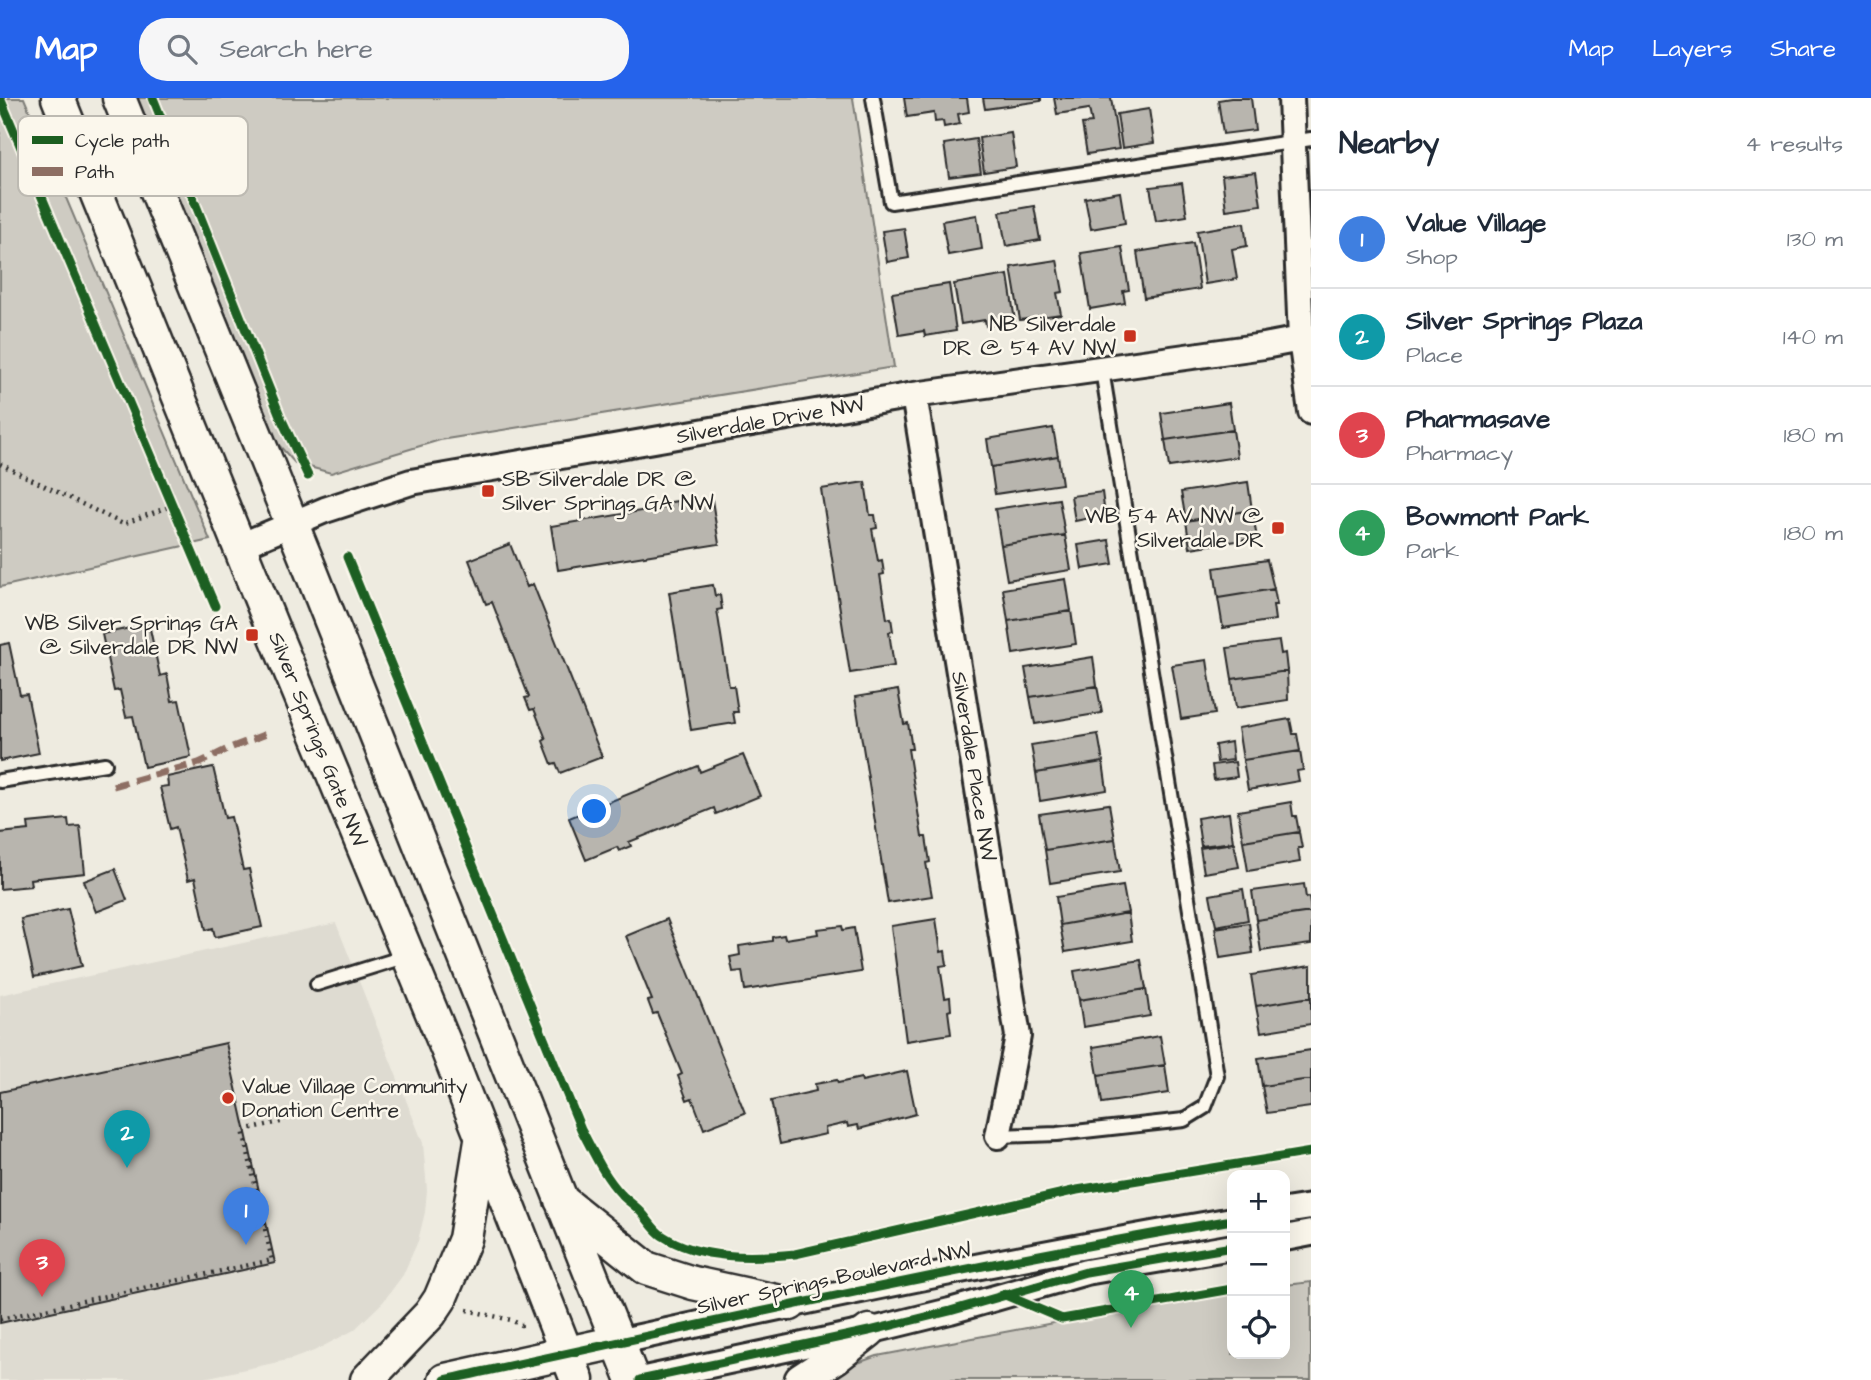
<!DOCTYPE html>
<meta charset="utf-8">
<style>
body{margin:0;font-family:"Architects Daughter",sans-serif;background:#f6f6f7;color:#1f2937}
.controls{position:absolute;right:21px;bottom:21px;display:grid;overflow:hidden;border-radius:14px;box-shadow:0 7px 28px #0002}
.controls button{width:63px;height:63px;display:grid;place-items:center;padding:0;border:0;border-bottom:2px solid #e0e1e3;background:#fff;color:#1f2937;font:35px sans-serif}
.you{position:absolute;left:595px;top:714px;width:24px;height:24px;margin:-18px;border:5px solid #fff;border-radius:50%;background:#1a73e8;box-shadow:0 0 0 10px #1a73e833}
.badge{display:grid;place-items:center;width:46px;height:46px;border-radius:50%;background:#2563eb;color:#fff;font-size:23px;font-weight:700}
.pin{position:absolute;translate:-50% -58px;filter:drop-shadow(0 2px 4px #0008)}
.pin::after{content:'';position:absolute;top:37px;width:24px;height:21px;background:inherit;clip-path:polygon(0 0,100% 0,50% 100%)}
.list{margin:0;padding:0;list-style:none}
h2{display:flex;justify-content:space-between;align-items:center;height:91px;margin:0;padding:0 28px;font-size:30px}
h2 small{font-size:23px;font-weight:400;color:#747a83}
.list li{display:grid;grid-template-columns:46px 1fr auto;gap:21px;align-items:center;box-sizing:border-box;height:98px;padding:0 28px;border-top:2px solid #e0e1e3}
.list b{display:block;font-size:26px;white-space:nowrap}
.list p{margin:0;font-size:23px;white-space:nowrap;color:#747a83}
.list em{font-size:23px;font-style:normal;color:#747a83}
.icon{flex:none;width:38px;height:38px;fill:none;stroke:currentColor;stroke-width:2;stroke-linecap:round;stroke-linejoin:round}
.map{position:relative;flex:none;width:1311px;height:1282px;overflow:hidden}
header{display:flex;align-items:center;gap:42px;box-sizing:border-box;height:98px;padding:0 35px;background:#2563eb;color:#fff}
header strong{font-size:33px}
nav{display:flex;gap:38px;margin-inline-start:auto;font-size:24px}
.search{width:490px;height:63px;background:#f6f6f7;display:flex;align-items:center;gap:18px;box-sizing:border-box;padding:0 24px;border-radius:28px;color:#747a83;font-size:26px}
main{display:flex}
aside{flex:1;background:#fff}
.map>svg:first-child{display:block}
.built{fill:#dedbd1}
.green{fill:#cecbc2;stroke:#7c7b76;stroke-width:2}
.building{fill:#b8b5ae;stroke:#2b2b2b;stroke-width:2}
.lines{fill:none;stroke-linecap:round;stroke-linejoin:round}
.service-casing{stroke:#2b2b2b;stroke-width:18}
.minor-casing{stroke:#2b2b2b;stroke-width:30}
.tertiary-casing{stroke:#2b2b2b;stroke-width:37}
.path{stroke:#2b2b2b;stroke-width:4.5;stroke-dasharray:2 5;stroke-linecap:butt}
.service{stroke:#fbf7ec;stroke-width:12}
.minor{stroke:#fbf7ec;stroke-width:24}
.tertiary{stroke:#fbf7ec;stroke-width:32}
.quiet{stroke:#8d6e63;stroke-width:7;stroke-dasharray:14 7;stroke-linecap:butt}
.cycleway-casing{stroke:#fbf7ec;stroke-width:13}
.cycleway{stroke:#1b5e20;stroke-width:9}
.poi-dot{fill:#c8321e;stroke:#fbf7ec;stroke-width:2.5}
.labels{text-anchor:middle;stroke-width:5;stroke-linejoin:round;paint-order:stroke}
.poi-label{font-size:21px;fill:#2b2b2b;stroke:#fbf7ec;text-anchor:end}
.street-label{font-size:21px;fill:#2b2b2b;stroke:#fbf7ec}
.key{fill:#fbf7ec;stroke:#bdbab2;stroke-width:2}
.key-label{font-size:19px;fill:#2b2b2b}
</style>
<header>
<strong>Map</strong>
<div class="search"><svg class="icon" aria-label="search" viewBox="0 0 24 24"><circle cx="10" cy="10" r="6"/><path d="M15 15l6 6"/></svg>Search here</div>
<nav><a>Map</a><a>Layers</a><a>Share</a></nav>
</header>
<main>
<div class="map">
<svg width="1311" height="1282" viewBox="0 0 1311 1282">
<rect width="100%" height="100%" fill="#eeebe0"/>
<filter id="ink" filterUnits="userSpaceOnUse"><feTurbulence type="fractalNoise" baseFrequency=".0143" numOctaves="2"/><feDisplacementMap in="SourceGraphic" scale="14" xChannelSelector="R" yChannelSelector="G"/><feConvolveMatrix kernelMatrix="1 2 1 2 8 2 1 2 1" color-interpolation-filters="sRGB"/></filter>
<g filter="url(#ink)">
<path class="built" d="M336 825 423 1045 427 1092 425 1114 418 1143 403 1177 383 1204 354 1232 314 1253 292 1261 195 1282H0V897Z"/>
<path class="green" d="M0 0H24L210 442 0 489Z
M137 0H853L894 269 440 342 331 375 295 365 277 345Z
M1311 1184V1282H824L841 1271 877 1258 1170 1203 1232 1195V1256H1285V1187Z"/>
<path class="building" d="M904 0H967L969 14 958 16 960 26 944 29 943 23 935 24 934 15 907 19Z
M983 0H1041V3L985 11Z
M1054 0H1111L1119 51 1087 56 1082 26 1092 25 1089 11 1057 16Z
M1231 0H1251L1255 32 1223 36 1218 2Z
M1149 11 1154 45 1122 50 1117 16Z
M1011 35 1016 69 984 74 979 40Z
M976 41 981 75 949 79 944 46Z
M1256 74 1261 107 1226 112 1222 78Z
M1182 85 1187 118 1156 123 1150 89Z
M1120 94 1125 125 1091 131 1085 100Z
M1034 108 1040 142 1006 148 1000 114Z
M977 117 982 151 948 157 942 123Z
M1244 125 1247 148 1232 151 1237 181 1205 186 1197 133Z
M904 130 909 160 887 164 882 133Z
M1193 145 1200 191 1144 200 1137 154Z
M1122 149 1129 192 1123 193 1125 205 1090 211 1081 155Z
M1057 162 1063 194 1057 195 1061 216 1020 222 1011 169Z
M1008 177 1015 223 986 228 985 222 961 226 954 186Z
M949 186 956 233 925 238 924 233 899 237 892 195Z
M1229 305 1233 332 1165 342 1161 315Z
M1053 330 1058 358 991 369 987 341Z
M1233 332 1237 359 1169 369 1165 342Z
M1058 358 1062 386 995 396 991 369Z
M865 384 870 417H875L877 430 872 431 878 463 882 462 884 476 880 477 887 521 891 520 893 533 889 534 894 568 850 575 821 391Z
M1248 384 1252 412 1186 423 1181 394Z
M1102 394 1105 417 1075 423 1071 398Z
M1059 401 1065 437 1001 447 995 411Z
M712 402 719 446 558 472 551 428 665 409 664 405 678 403V407Z
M1252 412 1257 440 1190 450 1186 423Z
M1065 437 1071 472 1007 482 1001 447Z
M1109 442 1113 466 1082 471 1078 447Z
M510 446 527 489 533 486 602 659 560 675 556 665 552 666 543 643 546 641 534 611 530 612 525 600 529 599 492 504 486 506 469 462Z
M1267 462 1274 491 1218 500 1214 470Z
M1066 481 1071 513 1008 523 1003 491Z
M713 487 715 498 720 497 722 511 717 512 729 588H734L738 614H733L735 625 691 632 669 494Z
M1274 491 1277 507H1273L1275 522 1223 530 1218 500Z
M1071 513 1076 546 1013 556 1008 523Z
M149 526 160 578 167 576 172 603 179 602 191 659 144 669 133 618 126 619 120 592 114 593 102 536Z
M1279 543 1281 556 1285 555 1287 573 1232 581 1227 550Z
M9 545 20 597 27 596 39 655 0 663V547Z
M1093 559 1097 588 1030 599 1025 570Z
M1207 562 1215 616 1181 621 1172 567Z
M1287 573 1288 602 1236 610 1232 581Z
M1097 588 1102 615 1035 626 1030 599Z
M898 592 904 626 908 625 912 651H908L922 739H926L930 764 926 765 932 798 888 805 855 599Z
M1290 621 1293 636H1297L1300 653 1243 662 1238 630Z
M1098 636 1103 664 1036 675 1031 647Z
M1231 644 1233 662 1217 664 1215 647Z
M1300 653 1303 672 1297 673 1299 683 1248 692 1243 662Z
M743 657 760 698 716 716 714 710 629 744 631 748 619 753 617 749 586 762 569 720 698 668 700 674Z
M1103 664 1107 692 1040 703 1036 675Z
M1235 664 1237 679 1214 682 1212 667Z
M213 669 225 720 231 719 243 772 249 771 262 829 215 839 213 830 206 832 195 780 188 782 176 729 170 731 160 689 168 688 167 679Z
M1291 704 1293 718H1296L1299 734 1243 743 1238 713Z
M1109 706 1115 741 1045 752 1039 716Z
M1229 715 1233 744 1201 748 1197 720Z
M68 721 69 729 80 728 85 775 30 781 31 788 0 791V735L29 732 28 725Z
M1299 734 1302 750H1298L1300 764 1248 773 1243 743Z
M1115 741 1120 774 1050 785 1045 752Z
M1234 745 1239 769 1204 775 1200 750Z
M115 771 127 802 96 814 84 783Z
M1304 786 1306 800 1309 799 1311 814 1256 822 1252 793Z
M1123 788 1128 815 1060 827 1056 799Z
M1243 791 1248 822 1216 828 1210 797Z
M68 811 82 868 34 879 21 821Z
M1311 814V846L1261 853 1256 822Z
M1128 815 1132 843 1065 854 1060 827Z
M667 821 745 1015 704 1031 692 1000 687 1002 678 978 682 976 657 915 653 916 648 903 652 902 626 838Z
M936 821 941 854 945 853 947 867 940 868 945 900 950 899 951 912 948 913 951 936 906 943 891 828Z
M1249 825 1253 855 1220 860 1215 830Z
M842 828 843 832 854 830 861 874 745 892 742 873 733 874 730 859 740 857 739 848 772 843V839L784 837 785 841 818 836 817 831Z
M1141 862 1146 891 1079 902 1074 873Z
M1311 868V899L1256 908 1251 877Z
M1146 891 1150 918 1083 929 1079 902Z
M1311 899V926L1261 934 1256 908Z
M1160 938 1165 967 1098 977 1093 949Z
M226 945 275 1165 0 1225V994Z
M1311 952V981L1262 988 1258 960Z
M1165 967 1169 995 1102 1005 1098 977Z
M907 973 916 1016 859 1031 858 1027 848 1029 847 1025 825 1030 826 1036 780 1046 771 1003 816 993 815 986 837 982 838 985 861 980 862 983Z
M1311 981V1009L1267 1015 1262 988Z"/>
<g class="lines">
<defs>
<path id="service" d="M873 0 891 104 1311 41
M0 683 105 666
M317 886 407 858
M998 1038 1057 1036 1184 1022 1205 1009 1217 978 1102 272"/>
<path id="minor" d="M1291 0 1301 241 1311 314
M914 297 1018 938 998 1038
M240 448 325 412 411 384 914 297 1264 248 1311 239
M1285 1113 1311 1109
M1285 1140 1311 1135
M617 1244C821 1199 1026 1157 1232 1122
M640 1282 869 1233 950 1213 1086 1174 1232 1149"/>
<path id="tertiary" d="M58 0 274 534 447 951 577 1282
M119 0 311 473 633 1282
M561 1102 646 1170 693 1185 790 1206
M367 1282 430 1216 440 1201 465 1141 481 1043
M445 1282 617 1244
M801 1282 836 1259 869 1233"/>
</defs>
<use href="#service" class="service-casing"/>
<use href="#minor" class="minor-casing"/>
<use href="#tertiary" class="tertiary-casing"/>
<path class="path" d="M0 366 123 426 174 407
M467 1212 511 1222 521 1227 526 1226
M0 1221 272 1162 243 1032 285 1023"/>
<use href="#service" class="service"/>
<use href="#minor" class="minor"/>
<use href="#tertiary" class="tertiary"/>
<path class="quiet" d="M113 688 199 665 230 650 266 636"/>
<defs>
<path id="cycleway" d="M0 0 215 508
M153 0 281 320 308 378
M347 459 581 1031C593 1053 603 1077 621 1096 627 1103 635 1107 641 1114 648 1121 654 1133 663 1138 700 1162 754 1160 795 1156L1077 1092 1311 1054
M1003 1196 1062 1221 1232 1191
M445 1282C707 1225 968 1167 1232 1122
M640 1282 869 1233 950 1213 1086 1174 1232 1149"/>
</defs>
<use href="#cycleway" class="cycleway-casing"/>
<use href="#cycleway" class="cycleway"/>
</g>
</g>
<g class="poi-dot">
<rect x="1123" y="231" width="14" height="14" rx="3.5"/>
<rect x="481" y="386" width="14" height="14" rx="3.5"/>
<rect x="1271" y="423" width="14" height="14" rx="3.5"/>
<rect x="245" y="530" width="14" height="14" rx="3.5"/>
<circle cx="228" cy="1000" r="7"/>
</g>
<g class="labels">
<g class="poi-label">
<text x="1116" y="233">NB Silverdale<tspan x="1116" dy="24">DR @ 54 AV NW</tspan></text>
<text x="502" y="388" text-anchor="start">SB Silverdale DR @<tspan x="502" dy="24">Silver Springs GA NW</tspan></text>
<text x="1264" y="425">WB 54 AV NW @<tspan x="1264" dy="24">Silverdale DR</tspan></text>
<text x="238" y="532">WB Silver Springs GA<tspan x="238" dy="24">@ Silverdale DR NW</tspan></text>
<text x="242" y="995" text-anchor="start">Value Village Community<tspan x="242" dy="24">Donation Centre</tspan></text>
</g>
<g class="street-label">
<text transform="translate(770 322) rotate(-10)" y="7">Silverdale Drive NW</text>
<text transform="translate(318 641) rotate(68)" y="7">Silver Springs Gate NW</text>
<text transform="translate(974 668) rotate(81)" y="7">Silverdale Place NW</text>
<text transform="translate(834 1180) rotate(-12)" y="7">Silver Springs Boulevard NW</text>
</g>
</g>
<rect x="18" y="18" width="230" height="80" rx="10" class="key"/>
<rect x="32" y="38" width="31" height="8" fill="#1b5e20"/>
<rect x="32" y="69" width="31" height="9" fill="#8d6e63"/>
<g class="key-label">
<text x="75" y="49">Cycle path</text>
<text x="75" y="80">Path</text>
</g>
</svg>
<div class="controls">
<button>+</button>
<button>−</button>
<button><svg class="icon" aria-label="locate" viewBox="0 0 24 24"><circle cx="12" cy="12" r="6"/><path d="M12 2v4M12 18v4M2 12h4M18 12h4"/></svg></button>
</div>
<div class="you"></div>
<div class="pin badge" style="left:246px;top:1147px;background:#3f7fe0">1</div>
<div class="pin badge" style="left:127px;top:1070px;background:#0f9aa8">2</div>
<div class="pin badge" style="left:42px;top:1199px;background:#e0444e">3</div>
<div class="pin badge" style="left:1131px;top:1230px;background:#2e9e5b">4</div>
</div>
<aside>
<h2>Nearby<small>4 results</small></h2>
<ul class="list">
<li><span class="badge" style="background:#3f7fe0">1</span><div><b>Value Village</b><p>Shop</p></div><em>130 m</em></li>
<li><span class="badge" style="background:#0f9aa8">2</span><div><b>Silver Springs Plaza</b><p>Place</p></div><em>140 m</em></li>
<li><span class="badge" style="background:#e0444e">3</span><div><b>Pharmasave</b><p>Pharmacy</p></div><em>180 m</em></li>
<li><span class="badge" style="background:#2e9e5b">4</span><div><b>Bowmont Park</b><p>Park</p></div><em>180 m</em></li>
</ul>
</aside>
</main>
